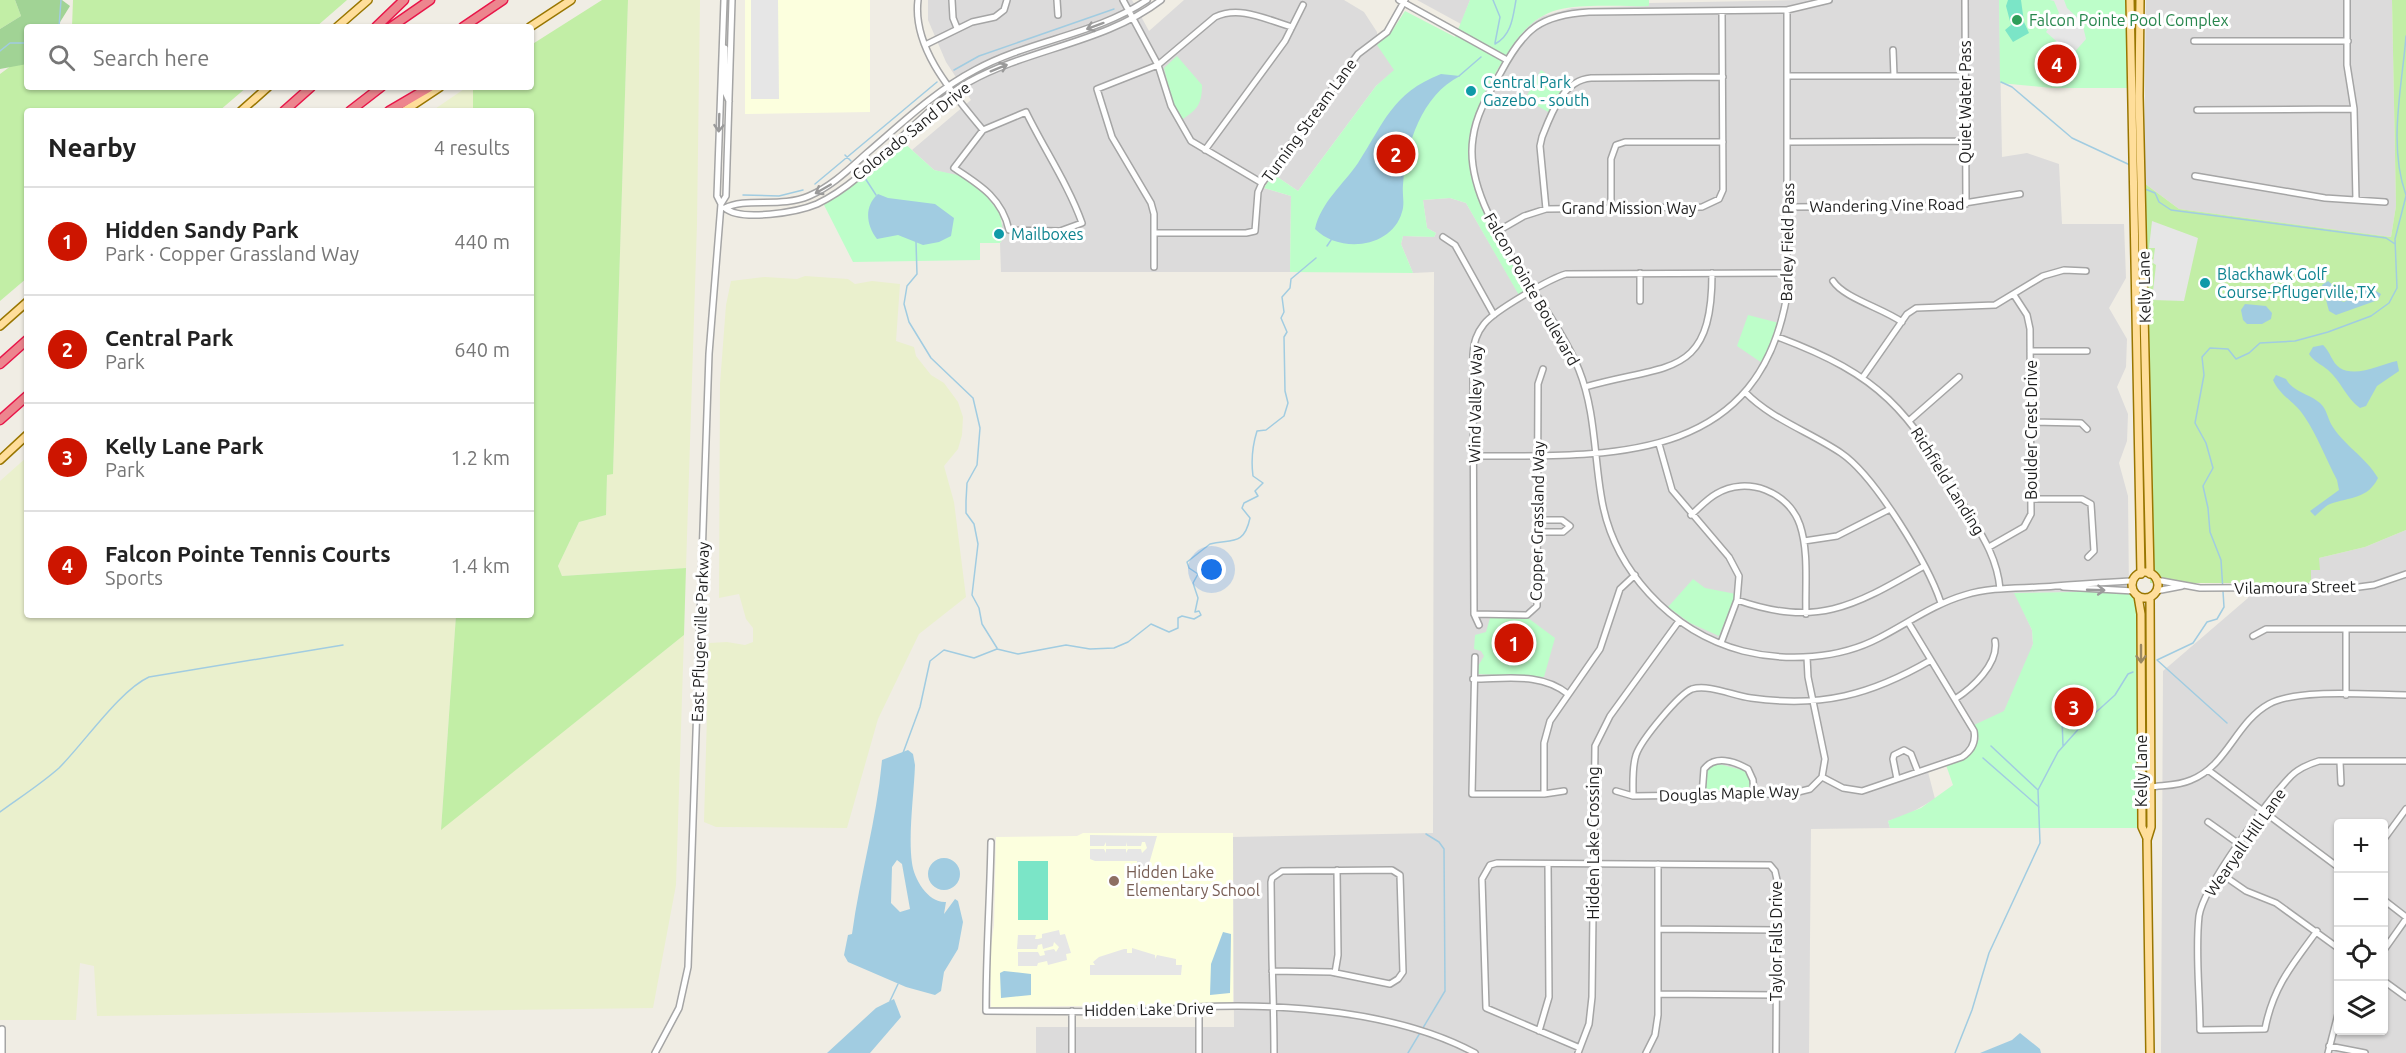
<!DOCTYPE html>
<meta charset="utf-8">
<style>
body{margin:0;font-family:Ubuntu,sans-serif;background:#f2f2f2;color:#222}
.controls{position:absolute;right:18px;bottom:18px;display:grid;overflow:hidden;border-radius:6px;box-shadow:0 2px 4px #0004}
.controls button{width:54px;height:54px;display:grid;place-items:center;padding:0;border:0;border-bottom:2px solid #e0e0e0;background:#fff;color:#222;font:30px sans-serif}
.you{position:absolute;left:1212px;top:570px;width:21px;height:21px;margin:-15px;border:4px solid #fff;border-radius:50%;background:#1a73e8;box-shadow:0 0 0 9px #1a73e833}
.badge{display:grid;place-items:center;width:39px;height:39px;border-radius:50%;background:#cd1500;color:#fff;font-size:20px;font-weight:700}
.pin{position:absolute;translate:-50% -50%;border:3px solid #fff;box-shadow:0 2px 6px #0006}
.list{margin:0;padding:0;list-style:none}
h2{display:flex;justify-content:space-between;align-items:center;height:78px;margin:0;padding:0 24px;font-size:26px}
h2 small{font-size:20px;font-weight:400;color:#767676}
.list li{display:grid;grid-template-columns:39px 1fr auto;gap:18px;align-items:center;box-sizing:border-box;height:108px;padding:0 24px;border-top:2px solid #e0e0e0}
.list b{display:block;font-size:22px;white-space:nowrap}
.list p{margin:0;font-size:20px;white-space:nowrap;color:#767676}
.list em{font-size:20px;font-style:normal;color:#767676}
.icon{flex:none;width:33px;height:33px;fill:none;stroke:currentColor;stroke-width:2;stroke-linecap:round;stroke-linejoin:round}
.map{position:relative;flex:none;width:2406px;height:1053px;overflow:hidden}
.search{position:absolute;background:#fff;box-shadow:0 2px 4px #0004;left:24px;top:24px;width:510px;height:66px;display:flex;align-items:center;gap:15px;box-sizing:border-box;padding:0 21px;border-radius:6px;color:#767676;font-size:22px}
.panel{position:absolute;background:#fff;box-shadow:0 2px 4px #0004;left:24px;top:108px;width:510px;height:510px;border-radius:6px}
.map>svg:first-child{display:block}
.residential{fill:#dcdbdb;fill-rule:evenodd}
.education{fill:#fcffde}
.farmland{fill:#eaf0cd}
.grass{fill:#c2eea6}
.forest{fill:#a1d395}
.park{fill:#bdfec9}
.pitch{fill:#7be5c7}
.parking{fill:#e6e6e6}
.water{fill:#a1cce1;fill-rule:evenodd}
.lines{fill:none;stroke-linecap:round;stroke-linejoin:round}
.stream{stroke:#a1cce1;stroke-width:1.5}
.minor-casing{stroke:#a5a5a5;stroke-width:8}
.major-casing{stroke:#997600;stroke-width:10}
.highway-casing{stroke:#e81649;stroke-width:11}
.minor{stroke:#fff;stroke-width:5}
.major{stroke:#ffde9a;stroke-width:7}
.highway{stroke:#ed858e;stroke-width:8}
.oneway{stroke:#9a9a9a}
.oneway2{stroke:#9a8862}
.leisure-dot{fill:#2e9e5b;stroke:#fff;stroke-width:2}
.culture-dot{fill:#0f9aa8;stroke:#fff;stroke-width:2}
.education-dot{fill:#8d6e63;stroke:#fff;stroke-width:2}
.labels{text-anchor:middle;stroke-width:6;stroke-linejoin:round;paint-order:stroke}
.leisure-label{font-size:16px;fill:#27864d;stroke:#fff;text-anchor:start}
.culture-label{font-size:16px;fill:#0d838f;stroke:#fff;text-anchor:start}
.street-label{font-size:16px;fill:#1e1e1e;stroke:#fff}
.education-label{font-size:16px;fill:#785e54;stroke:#fff;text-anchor:start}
</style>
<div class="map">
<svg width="2406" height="1053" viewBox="0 0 2406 1053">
<rect width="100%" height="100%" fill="#f0ede4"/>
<path class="residential" d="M928 0H1132L1149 31 1184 0H1344L1364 12 1377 32 1378 45 1395 70 1376 86 1298 191 1273 174 1266 183 1264 188 1291 196 1290 272H1001L1000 243 1004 237 1001 230 1003 221 958 176 934 170 912 150 971 100 946 62 928 20Z
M1417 0H1470L1461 24Z
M1799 0H1999L2002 157 2027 153 2059 164 2062 224H2124L2126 278 2109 308 2127 339 2126 367 2117 387 2128 414 2127 441 2119 463 2128 496 2129 592 2015 593 2032 630 2033 644 2029 657 2004 712 1975 725 1979 739 1972 753 1962 760 1928 772 1935 799 1907 815 1888 821 1890 828 1811 829 1809 1053H1036V1027H1234L1233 837 1433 833 1434 272 1413 273 1401 244 1403 236 1434 237 1436 233 1427 228 1423 200 1450 198 1466 203 1520 296 1528 287 1481 210 1475 194 1468 162V146L1475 114 1513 43 1530 24 1543 16 1572 8 1648 6 1649 3Z
M2146 0H2392L2396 206 2391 237 2179 209 2144 183Z
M2406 530V1053H2161L2163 671 2248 598V582L2311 583V570L2319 558 2365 547ZM2338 824H2384V1030H2338Z"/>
<path class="education" d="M745 0H870V112L745 114Z
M1083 833H1233V1004L991 1007 990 953 994 925 996 837 1077 836Z"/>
<path class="farmland" d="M628 0H700L697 224 686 568 562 576 558 566 579 522 606 515 607 475 613 473Z
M467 87H473V111H432Z
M805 276 848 279 855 284 872 281 900 284 896 341 914 347 916 356 931 375 944 383 958 402 963 417 962 435 958 449 944 466 954 502 966 597 919 634 878 719 847 828 716 827 704 822 709 643 727 642 745 645 753 642V628L746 619 739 594 719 598 720 384 726 305 731 281 765 277 797 279Z
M27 457V615H456L441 829 684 635 676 885 653 1008 97 1016 94 966 80 963 76 1020H0V481Z"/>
<path class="grass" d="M0 0H15L21 16 0 29Z
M73 0H347L316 27H72Z
M602 0H628L613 474 607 475 606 515 579 522 558 566 562 576 686 568 684 635 441 830 456 615H531V111H473V87H531V45Z
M2392 0H2406V530L2365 547 2319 558 2320 570H2311V583H2150L2144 183 2179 209 2391 237 2396 206Z
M27 54V87H247L219 111H27V278L0 301V74Z"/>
<path class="forest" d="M15 0H62L70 6 57 27H27V64L0 69V29L21 16Z"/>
<path class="park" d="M1470 0H1649V6C1620 7 1586 3 1557 10 1531 17 1515 40 1502 62 1441 161 1474 198 1528 287L1527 292 1520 297 1466 203 1450 198 1423 200 1427 228 1436 233 1434 237 1403 236 1401 244 1413 273 1290 272 1291 196 1264 188 1273 174 1298 191 1376 86 1394 70 1377 45 1392 31 1405 11 1455 37Z
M1999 0H2128L2129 88H2052L2000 83Z
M1177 56 1202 85C1202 103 1198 110 1181 120L1173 105 1164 68Z
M1541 70 1565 87 1550 113 1525 99Z
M902 141 934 170 962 176 985 194 1000 214 1004 237 1000 243H980V260L853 262 824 205Z
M1748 315 1779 323 1762 363 1737 346Z
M1693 579 1705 588 1736 594 1719 636 1690 623 1668 607Z
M2137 591 2142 598 2144 828H1890L1888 821 1921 808 1953 785 1946 765 1969 755 1979 739 1974 725 2004 711 2033 644 2032 630 2014 593Z
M1490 618H1528L1555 638 1544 677 1477 674V668L1484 656 1481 651 1474 649 1475 635 1486 632Z
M1715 763 1746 771 1750 777 1749 791 1706 792V772Z"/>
<path class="pitch" d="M2008 0H2021L2024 22 2029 33 2013 42 2005 30 2011 25 2006 6Z
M1018 861H1048V920H1018Z"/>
<path class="parking" d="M751 0H778L779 99H751Z
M2050 0H2064L2067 8 2082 22 2086 39 2072 55 2046 32 2059 13 2054 1Z
M2152 221 2198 238 2184 301 2152 300 2156 265 2153 263 2155 248H2149Z
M1090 835 1157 836 1147 871 1137 868V861H1095L1090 859V849H1104L1106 853V849H1126V853L1128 849H1141L1142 853 1147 848 1145 842H1142L1141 846H1127L1126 842V846H1106V842L1104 846H1090Z
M1059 930 1060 935 1065 934 1071 953 1066 954 1067 960 1048 965 1047 961 1038 963 1037 966H1018V952H1038L1040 956 1045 955 1044 951 1054 949 1056 952 1059 947 1054 942 1053 946 1043 949 1042 944 1038 945 1037 949H1017L1018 935H1036L1035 939H1038L1042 938V934Z
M1132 948 1155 955V959L1157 955 1176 959V965H1182L1181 975H1090V965H1095L1093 962 1099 957 1124 949H1127V953H1132Z"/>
<path class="water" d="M1441 74 1460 76C1422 95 1406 144 1403 185 1402 193 1405 204 1402 212 1392 248 1340 254 1315 229 1321 202 1343 185 1358 163 1384 123 1392 93 1441 74Z
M878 194 888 198 935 204 954 218 951 236 939 242 923 245 898 235 877 239C866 225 864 206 878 194Z
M2328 281 2333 285 2338 300 2344 302 2369 287 2381 294 2378 300 2336 315 2329 311 2322 285Z
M2245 304 2266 306 2272 313 2271 319 2262 324H2247L2243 320 2241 310Z
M2323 345C2330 351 2332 363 2340 368 2356 378 2382 364 2397 361L2399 371 2377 386 2366 406 2360 408C2346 398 2341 381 2328 370 2321 364 2314 362 2309 354L2313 347Z
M2276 375 2286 379C2293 392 2310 394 2320 403 2327 410 2327 416 2331 424 2343 445 2366 457 2378 478 2368 499 2350 497 2330 504 2325 506 2320 512 2315 516L2310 511 2339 490 2337 480C2326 459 2317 435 2304 416 2294 401 2280 396 2273 380Z
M908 750 913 754 915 765C914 794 908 835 912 863 914 879 928 903 946 902L944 914 955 899 958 901 963 922 958 949 944 972 941 991 935 995 906 987 848 962 844 955 848 935 852 934C860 875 877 819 882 760ZM897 860 902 864 910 909 900 912 891 903 892 867Z
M928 874a16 16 0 1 1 32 0a16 16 0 1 1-32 0Z
M1223 932 1231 934 1230 993 1210 995 1211 964Z
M1004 971 1031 974V995L1001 998 1000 973Z
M894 999 901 1017 870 1053H827L876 1008Z
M2020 1033 2040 1049 2041 1053H1980L2012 1040Z"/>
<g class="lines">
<path class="stream" d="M1493 0 1500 17 1495 43
M59 27 61 0
M2406 36C2402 87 2388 145 2406 195
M1495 44C1512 35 1513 16 1516 0
M0 51 10 43H27
M954 70 979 56 1114 9
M1459 76 1481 57
M2001 82 2012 87 2072 138 2130 165
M845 155 851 161
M865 178 876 195
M815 184 937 82
M2145 189 2155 193 2159 202 2171 210 2386 238 2395 244
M743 195 779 196 803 190
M916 242 917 274 907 286 904 304 909 322 931 358 973 398 980 428 977 465 967 483 966 501V513L974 524 978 544 972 595 979 608 982 624 997 648
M1327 246 1333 237
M2061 690 2063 746
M2227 723 2157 660 2193 643 2207 622 2217 619 2224 607 2221 560 2210 532 2208 508 2203 486 2213 468 2206 443 2195 423 2204 375 2202 357 2210 348 2228 349 2236 359 2249 353 2260 343 2295 341 2328 332 2371 316 2389 303 2397 288 2395 239 2406 196
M1991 746 2038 790
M903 753 920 707 930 661 944 650 974 658 997 649 1018 654 1066 645 1090 649 1114 648 1128 642 1151 624 1169 632 1178 628V618L1182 616 1194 619 1201 615 1199 611 1195 612 1198 598 1193 583 1198 574 1189 568 1187 562 1210 544C1232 539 1244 546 1250 518L1242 508 1244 503 1258 496 1255 491 1263 483 1253 476C1251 461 1252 447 1257 431L1266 430 1284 416 1288 403 1285 391 1284 337 1287 332 1281 318 1284 312 1282 297 1290 288 1291 279 1316 258
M1983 758 2039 807
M0 812C19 798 41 784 59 768 84 743 120 690 149 677L343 645
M890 1001 898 984
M1408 1053 1445 991 1444 849 1439 842 1426 834
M1955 1053 1972 1010 1989 953 2040 843 2038 790 2058 752 2083 724 2115 695 2128 674 2133 672"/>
<defs>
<path id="minor" d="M724 0 717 196 721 204 726 196 732 0
M918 0C912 49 954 95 983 130
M952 0 953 18 957 28
M1057 0 1058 15
M1123 0 1158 65 1171 106 1191 141 1262 183
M1147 0C1095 35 1030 40 975 70 935 91 901 124 867 153 849 169 832 186 809 196 782 208 745 197 725 208 741 222 798 212 817 204 871 179 916 112 969 82 1030 48 1105 43 1161 0
M1399 0 1507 60
M1829 0 1787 10 1589 12C1540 15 1524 29 1501 72 1489 93 1476 114 1473 138 1461 212 1552 301 1579 370 1595 410 1594 453 1601 495 1612 569 1671 632 1743 651 1787 662 1839 659 1879 638 1908 623 1934 604 1965 595 1994 586 2025 589 2055 586 2081 584 2107 582 2133 581
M1965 0 1966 204
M2347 0V65L2354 109 2356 200
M2194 41H2348
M925 45 972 22 995 17 1004 10 1007 0
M725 48V92L729 101
M1893 50 1894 76
M1788 76H1965
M2197 110 2354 109
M1026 112C1044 149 1068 184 1082 223L1060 231 1009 230C1002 198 980 185 954 168L983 130Z
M1788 142 1966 141
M1205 150 1285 41 1303 5
M2195 176 2325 198 2385 202
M1788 207 1946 206 2020 194
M1611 208V159L1616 145 1625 142H1723
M1546 209 1540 146 1542 137C1551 114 1563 80 1591 78L1723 77
M1498 231 1524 216 1546 209 1702 207 1719 199 1723 190 1722 11
M1155 233H1246L1255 231 1258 192 1262 183 1358 54 1387 32 1405 0
M1443 237 1455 245 1494 315
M1154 267V214L1151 203 1112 137 1097 89 1158 65 1215 17C1240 5 1267 20 1292 27
M1640 273V301
M1833 281C1844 298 1882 308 1902 322
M1778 337C1882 376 1907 409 1962 502 1979 531 1997 555 2000 589
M2030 351H2087
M1863 377 1907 314 1916 308 1995 305 2043 276 2064 270 2086 271
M1585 387C1667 363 1712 380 1712 273
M1745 392C1771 419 1810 432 1841 453 1875 476 1928 564 1941 603
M1910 420 1959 377
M2031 422 2081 423 2087 429
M1659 444 1672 490 1729 557 1739 576 1737 600 1721 643
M1473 456C1609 456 1758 465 1787 295V10
M2031 499H2082L2091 504 2094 551 2088 557
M1691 515C1699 508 1707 499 1716 494 1747 475 1789 492 1800 525 1809 552 1805 586 1806 614
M1540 520H1562L1570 526 1563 532H1540
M1804 541 1837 536 1890 509
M1989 547 2024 527 2031 514 2030 329 2027 315 2014 295
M2156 580 2200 588 2359 587 2374 585 2406 574
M2063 587 2134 591
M2156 591 2182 586
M1737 600C1818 628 1854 606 1924 566
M1474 614 1527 615 1537 606 1538 384 1543 369
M1479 625 1474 614 1473 355C1474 342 1476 334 1484 324 1494 311 1551 278 1566 274L1789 273
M2346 629V695
M2253 636 2266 629H2406
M1475 657 1472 794H1544L1564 791
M1473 679C1506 679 1541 672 1568 694
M1955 699C1972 688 1999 664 1995 641
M2340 762 2341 783
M2208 770 2338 867
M1822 777 1843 788 1862 791 1962 757C1971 751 1976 742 1974 731L1908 622
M1897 779 1893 759 1894 755 1904 750 1911 754 1918 772
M2150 787C2164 785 2178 786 2191 780 2227 766 2236 722 2269 704 2298 688 2371 695 2406 695
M1616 791 1633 796 1702 795 1790 794 1810 789 1822 777 1825 759 1808 677 1807 657
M1544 794V743L1550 721 1600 649 1620 589 1635 575
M1702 795 1704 769C1715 755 1734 761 1748 769L1753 780 1754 795
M1633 796C1633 782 1632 767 1636 755 1641 740 1679 694 1692 689 1709 684 1734 696 1751 698 1821 708 1871 695 1931 660
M2208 822 2239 844
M2384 839 2406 809
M991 842C990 898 986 954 986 1011 1037 1011 1087 1012 1138 1012 1157 1011 1177 1008 1197 1007 1284 1003 1397 1011 1475 1053
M2220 873 2246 891 2276 903 2338 948
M2384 900 2406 917
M1659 929 1777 930
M2317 931C2292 965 2273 987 2265 1029L2200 1030C2200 993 2195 953 2199 916 2203 887 2269 799 2291 776 2299 768 2309 764 2319 761H2406
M2384 950 2406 919
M1272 971 1331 972 1390 984 1398 979 1403 972 1400 875 1392 870 1282 871 1272 878 1271 882 1272 959C1273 990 1274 1022 1274 1053
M1335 973 1338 955 1337 870
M2384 981 2406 997
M1659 994 1776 995
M1199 1007V1053
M1072 1011V1053
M1539 1031 1549 997 1548 864
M2329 1046 2365 1053
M1580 1048 1486 1008 1482 879 1490 865 1497 863 1770 865 1775 871 1777 880 1776 1053
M2 1053V1029
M655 1053 679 1008 688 967 709 354 721 204
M1578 1053 1589 1024 1592 997 1595 746 1610 716 1679 621
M1646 1053 1655 1035 1658 1015V864
M2328 1053 2338 1014"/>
<path id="major" d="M2130 0 2141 574
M2140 0 2139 96 2150 574
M337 27 368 0
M530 27 571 0
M241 111 268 87
M404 111 440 87
M0 326 27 302
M0 460 27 435
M2132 585a13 13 0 1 1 26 0a13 13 0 1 1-26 0Z
M2138 596 2141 614 2142 827 2147 838
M2150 597 2151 827 2147 840 2150 1053"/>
<path id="highway" d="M376 27 404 0
M391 27 430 0
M463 27 503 0
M284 111 311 87
M350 111 381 87
M389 111 430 87
M0 364 27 340
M0 420 27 396"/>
</defs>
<use href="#minor" class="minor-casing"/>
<use href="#major" class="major-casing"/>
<use href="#highway" class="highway-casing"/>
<use href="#minor" class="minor"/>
<use href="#major" class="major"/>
<use href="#highway" class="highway"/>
</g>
<defs><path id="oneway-shaft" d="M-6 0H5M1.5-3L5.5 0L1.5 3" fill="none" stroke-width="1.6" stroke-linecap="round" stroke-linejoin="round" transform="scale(1.5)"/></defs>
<g class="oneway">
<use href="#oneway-shaft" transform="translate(1095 26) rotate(160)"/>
<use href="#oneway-shaft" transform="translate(999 68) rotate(-22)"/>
<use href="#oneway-shaft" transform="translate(719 123) rotate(92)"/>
<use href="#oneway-shaft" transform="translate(823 189) rotate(150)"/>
<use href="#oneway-shaft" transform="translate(2096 590) rotate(2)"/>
</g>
<use class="oneway2" href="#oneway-shaft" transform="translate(2141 654) rotate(90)"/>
<circle class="leisure-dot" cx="2017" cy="20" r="6"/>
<g class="culture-dot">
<circle cx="1471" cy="91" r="6"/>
<circle cx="999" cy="234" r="6"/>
<circle cx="2205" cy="283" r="6"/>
</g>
<circle class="education-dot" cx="1114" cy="881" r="6"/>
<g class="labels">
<g class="leisure-label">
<text x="2029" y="26">Falcon Pointe Pool Complex</text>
</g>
<g class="culture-label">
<text x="1483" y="88">Central Park<tspan x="1483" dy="18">Gazebo - south</tspan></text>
<text x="1011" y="240">Mailboxes</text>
<text x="2217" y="280">Blackhawk Golf<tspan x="2217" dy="18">Course-Pflugerville,TX</tspan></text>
</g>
<g class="street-label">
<text transform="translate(1965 102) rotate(-90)" y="6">Quiet Water Pass</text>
<text transform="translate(1309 120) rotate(-54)" y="6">Turning Stream Lane</text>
<text transform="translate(911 131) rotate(-39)" y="6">Colorado Sand Drive</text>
<text transform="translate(1887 205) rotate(-1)" y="6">Wandering Vine Road</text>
<text x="1629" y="214">Grand Mission Way</text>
<text transform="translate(1787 242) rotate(-89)" y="6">Barley Field Pass</text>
<text transform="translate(2144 287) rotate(-91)" y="6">Kelly Lane</text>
<text transform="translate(1532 289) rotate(60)" y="6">Falcon Pointe Boulevard</text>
<text transform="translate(1475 404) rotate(-89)" y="6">Wind Valley Way</text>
<text transform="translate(2031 430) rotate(-90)" y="6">Boulder Crest Drive</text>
<text transform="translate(1948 481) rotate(58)" y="6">Richfield Landing</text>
<text transform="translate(1537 521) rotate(-89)" y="6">Copper Grassland Way</text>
<text transform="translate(2295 587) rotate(-1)" y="6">Vilamoura Street</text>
<text transform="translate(700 632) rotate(-88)" y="6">East Pflugerville Parkway</text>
<text transform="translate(2141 771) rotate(-90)" y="6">Kelly Lane</text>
<text transform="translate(1729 793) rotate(-2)" y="6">Douglas Maple Way</text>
<text transform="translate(2245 842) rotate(-55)" y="6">Wearyall Hill Lane</text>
<text transform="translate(1593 843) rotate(-90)" y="6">Hidden Lake Crossing</text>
<text transform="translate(1776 941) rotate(-90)" y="6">Taylor Falls Drive</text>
<text transform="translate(1149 1009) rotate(-1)" y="6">Hidden Lake Drive</text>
</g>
<g class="education-label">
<text x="1126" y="878">Hidden Lake<tspan x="1126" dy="18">Elementary School</tspan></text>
</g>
</g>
</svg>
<div class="controls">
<button>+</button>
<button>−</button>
<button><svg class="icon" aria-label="locate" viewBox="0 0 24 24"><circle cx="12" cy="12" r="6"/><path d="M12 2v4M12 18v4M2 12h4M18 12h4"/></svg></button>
<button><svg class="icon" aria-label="layers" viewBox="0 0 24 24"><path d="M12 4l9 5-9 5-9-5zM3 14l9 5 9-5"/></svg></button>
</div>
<div class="you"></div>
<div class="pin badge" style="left:1514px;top:643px">1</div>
<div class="pin badge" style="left:1396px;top:154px">2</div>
<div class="pin badge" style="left:2074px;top:707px">3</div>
<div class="pin badge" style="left:2057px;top:64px">4</div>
<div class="search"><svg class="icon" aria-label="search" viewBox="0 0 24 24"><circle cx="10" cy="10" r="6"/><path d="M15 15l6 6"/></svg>Search here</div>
<section class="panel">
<h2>Nearby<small>4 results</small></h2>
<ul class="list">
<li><span class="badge">1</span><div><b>Hidden Sandy Park</b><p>Park · Copper Grassland Way</p></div><em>440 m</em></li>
<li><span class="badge">2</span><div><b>Central Park</b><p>Park</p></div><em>640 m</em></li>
<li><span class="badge">3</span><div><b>Kelly Lane Park</b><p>Park</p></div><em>1.2 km</em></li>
<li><span class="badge">4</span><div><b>Falcon Pointe Tennis Courts</b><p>Sports</p></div><em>1.4 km</em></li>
</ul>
</section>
</div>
